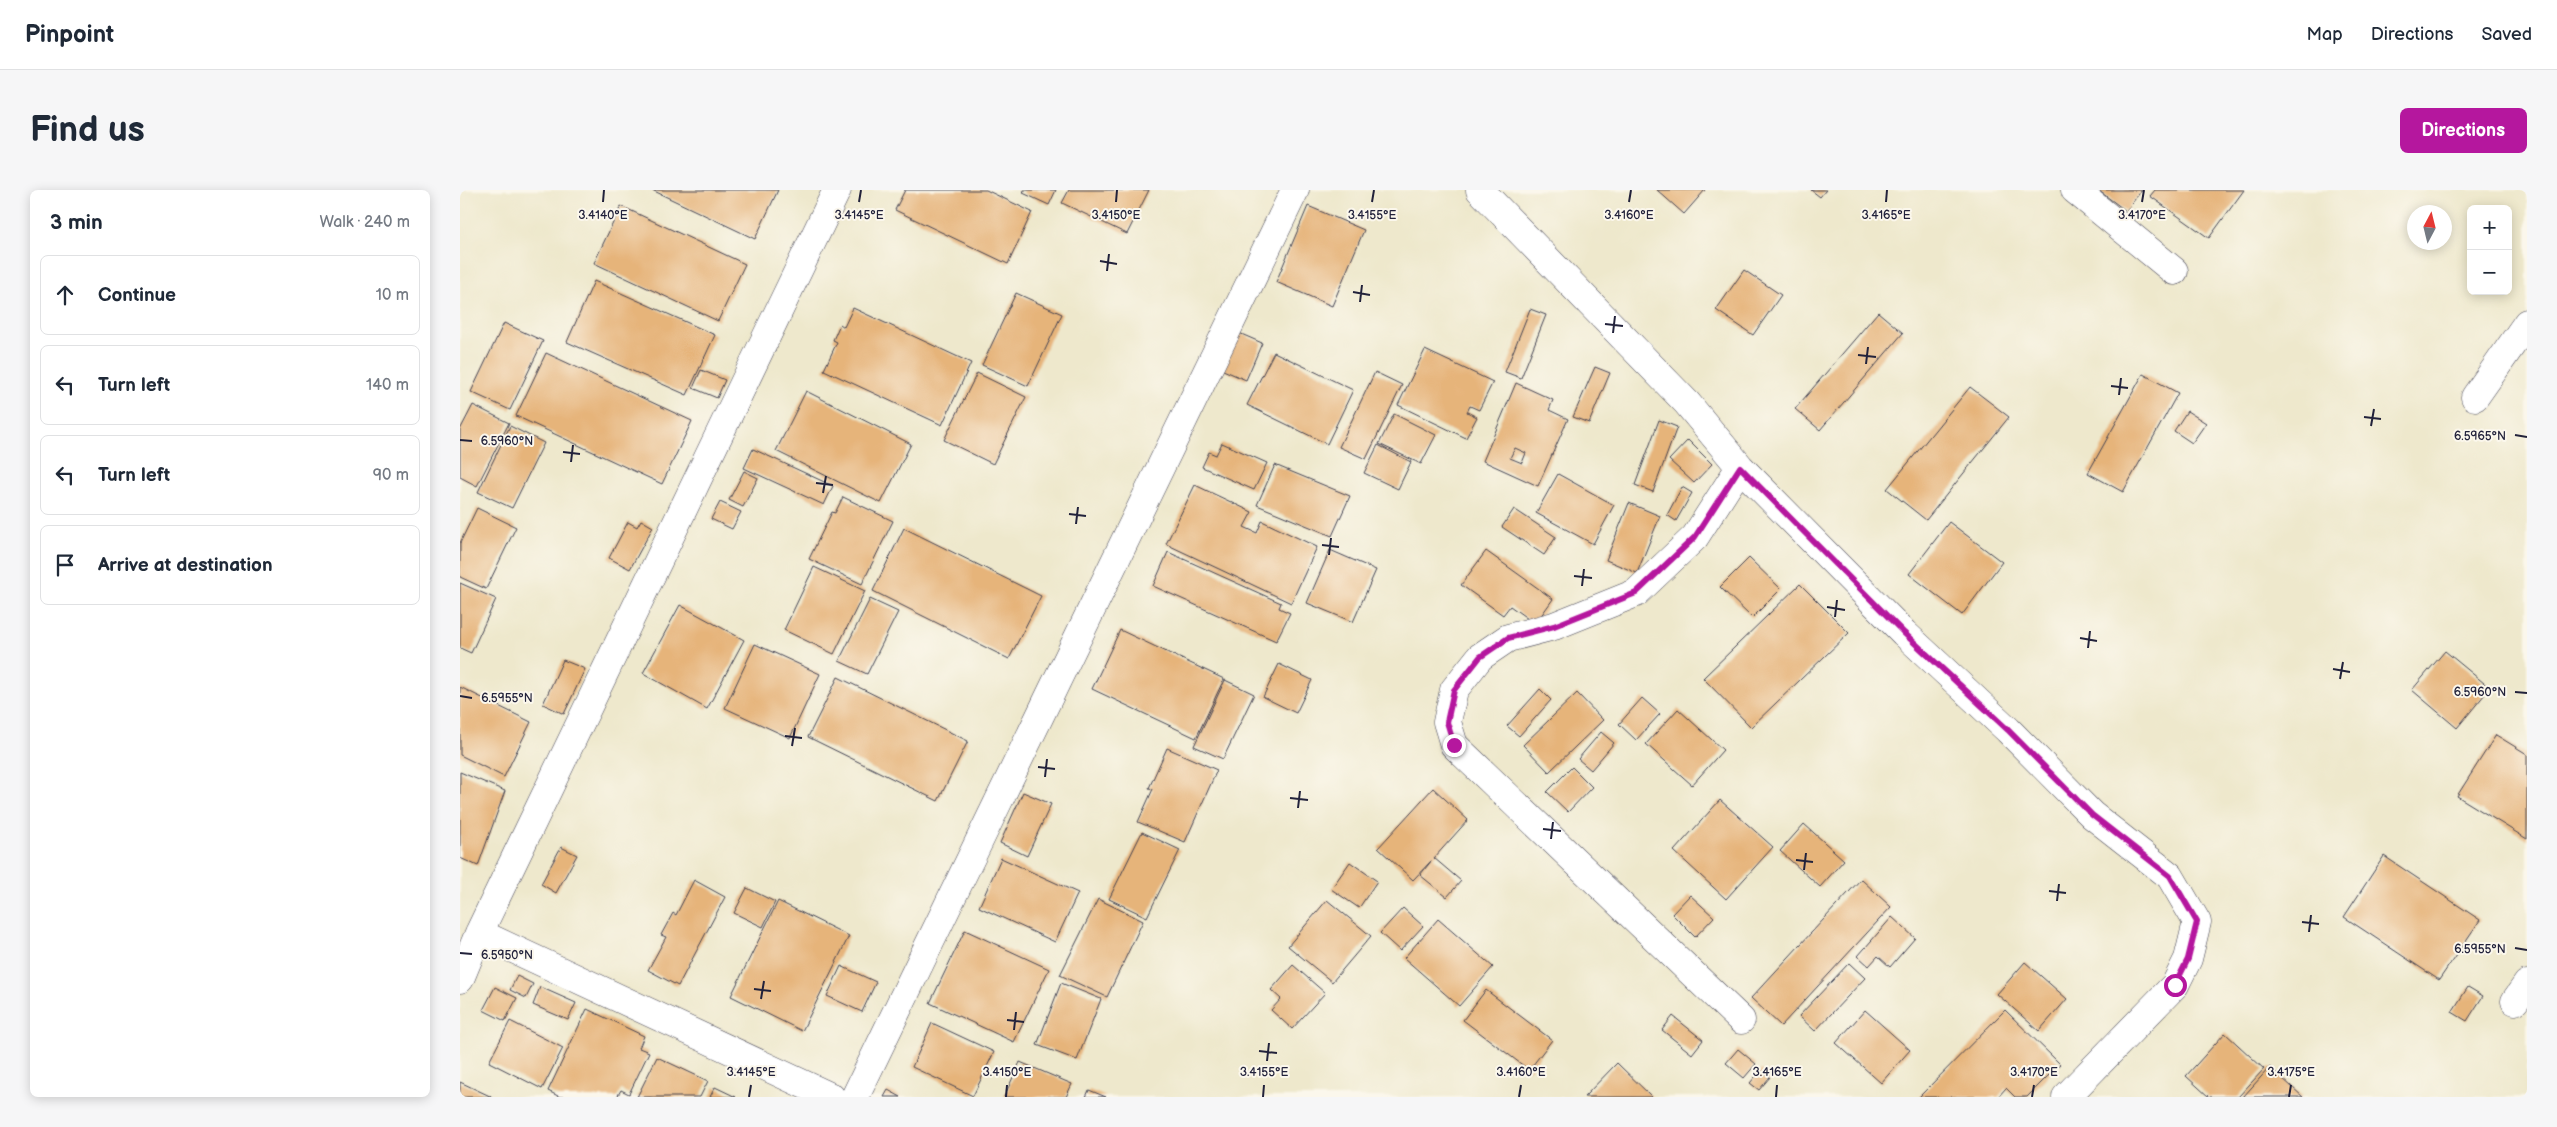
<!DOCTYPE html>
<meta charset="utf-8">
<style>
body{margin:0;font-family:"Balsamiq Sans",sans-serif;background:#f6f6f7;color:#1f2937}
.controls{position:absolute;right:15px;top:15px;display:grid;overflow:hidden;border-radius:8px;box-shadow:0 2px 12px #0003}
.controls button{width:45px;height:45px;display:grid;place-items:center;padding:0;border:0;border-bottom:1px solid #e0e1e3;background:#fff;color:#1f2937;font:25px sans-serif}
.compass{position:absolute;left:1947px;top:15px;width:45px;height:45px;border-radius:50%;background:#fff;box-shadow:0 2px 12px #0003;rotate:7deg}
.stop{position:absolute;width:15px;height:15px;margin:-11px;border:4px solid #b5179e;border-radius:50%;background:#fff}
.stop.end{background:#b5179e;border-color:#fff;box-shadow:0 1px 5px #0008}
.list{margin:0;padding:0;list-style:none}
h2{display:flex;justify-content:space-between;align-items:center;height:65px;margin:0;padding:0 20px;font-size:21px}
h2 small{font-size:16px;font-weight:400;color:#747a83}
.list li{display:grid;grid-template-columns:32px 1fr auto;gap:15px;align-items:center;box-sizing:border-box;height:80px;margin:0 10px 10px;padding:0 10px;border:1px solid #e0e1e3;border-radius:8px}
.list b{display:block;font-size:19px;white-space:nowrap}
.list em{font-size:16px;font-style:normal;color:#747a83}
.icon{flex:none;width:28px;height:28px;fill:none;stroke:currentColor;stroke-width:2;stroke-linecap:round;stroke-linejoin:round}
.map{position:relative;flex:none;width:2067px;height:907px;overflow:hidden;border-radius:8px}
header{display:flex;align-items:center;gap:30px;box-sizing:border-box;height:70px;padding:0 25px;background:#fff;border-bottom:1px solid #e0e1e3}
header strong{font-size:24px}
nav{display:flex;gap:28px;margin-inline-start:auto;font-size:18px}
.intro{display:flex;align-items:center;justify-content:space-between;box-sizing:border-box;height:120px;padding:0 30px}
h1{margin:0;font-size:35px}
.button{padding:12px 22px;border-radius:8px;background:#b5179e;color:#fff;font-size:18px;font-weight:700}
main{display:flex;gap:30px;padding:0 30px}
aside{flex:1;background:#fff;border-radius:8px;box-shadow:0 2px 12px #0003}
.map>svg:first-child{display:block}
.building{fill:#e6b47a;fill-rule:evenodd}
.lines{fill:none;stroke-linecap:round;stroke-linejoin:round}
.minor-casing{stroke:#414051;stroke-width:29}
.minor{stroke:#fff;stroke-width:28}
.route{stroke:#b5179e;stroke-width:6}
.ticks{fill:none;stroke:#22223b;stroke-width:2}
.ticks-label{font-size:12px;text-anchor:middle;fill:#22223b;stroke:#fbf7ec;stroke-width:4;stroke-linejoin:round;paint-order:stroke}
</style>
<header>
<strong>Pinpoint</strong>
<nav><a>Map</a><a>Directions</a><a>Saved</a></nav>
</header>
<div class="intro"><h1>Find us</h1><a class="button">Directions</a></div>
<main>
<aside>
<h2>3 min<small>Walk · 240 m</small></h2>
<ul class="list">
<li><svg class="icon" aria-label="ahead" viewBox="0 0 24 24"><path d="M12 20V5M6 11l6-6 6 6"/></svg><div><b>Continue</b></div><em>10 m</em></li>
<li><svg class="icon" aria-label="left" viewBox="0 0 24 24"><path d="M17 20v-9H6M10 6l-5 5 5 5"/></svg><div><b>Turn left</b></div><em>140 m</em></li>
<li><svg class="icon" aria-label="left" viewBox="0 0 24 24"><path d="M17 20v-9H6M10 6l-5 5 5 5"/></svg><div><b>Turn left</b></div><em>90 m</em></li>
<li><svg class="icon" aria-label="arrive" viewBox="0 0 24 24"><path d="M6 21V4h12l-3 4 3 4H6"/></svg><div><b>Arrive at destination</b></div></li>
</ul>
</aside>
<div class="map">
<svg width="2067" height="907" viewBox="0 0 2067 907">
<rect width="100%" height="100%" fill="#fbf7ec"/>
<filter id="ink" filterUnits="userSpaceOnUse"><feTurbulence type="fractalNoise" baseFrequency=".02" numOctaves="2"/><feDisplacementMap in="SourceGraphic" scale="10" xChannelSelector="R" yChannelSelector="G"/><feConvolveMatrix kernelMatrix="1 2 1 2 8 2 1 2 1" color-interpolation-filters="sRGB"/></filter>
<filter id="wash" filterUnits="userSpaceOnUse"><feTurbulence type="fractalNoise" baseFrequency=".0096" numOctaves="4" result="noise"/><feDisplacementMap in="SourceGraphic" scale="20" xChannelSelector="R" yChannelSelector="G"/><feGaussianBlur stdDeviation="1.12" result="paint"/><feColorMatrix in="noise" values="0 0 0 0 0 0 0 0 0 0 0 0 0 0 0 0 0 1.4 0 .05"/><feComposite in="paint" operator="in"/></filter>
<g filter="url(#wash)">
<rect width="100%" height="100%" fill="#eee8cc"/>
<g id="blocks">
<path class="building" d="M192 0H318L295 49Z
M445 0H526L572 22 548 74 435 20Z
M564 0H596L589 15 563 3Z
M609 0H689L667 44 602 13Z
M1197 0H1245L1224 24Z
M1351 0H1366L1360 7Z
M1638 0H1682L1666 21Z
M1695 0H1784L1749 48 1690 6Z
M161 16 285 74 258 131 134 73Z
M848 16 904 40 872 116 816 92Z
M1284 80 1321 105 1293 145 1256 120Z
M134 91 255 145 227 205 107 152Z
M556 103 602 124 568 196 522 175Z
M393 118 511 173 482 235 364 180 377 152 373 150 380 134 384 137Z
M1070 119 1086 125 1061 188 1045 182Z
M1418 122 1443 143 1360 240 1335 219Z
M44 133 83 151 50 220 11 202Z
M779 143 802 153 786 190 763 180Z
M965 160 1033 192 1019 220 1010 216 1007 222 1017 227 1006 248 938 215Z
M814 162 893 200 867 254 787 215Z
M86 163 232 231 202 294 56 226Z
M1135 177 1150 183 1129 233 1113 227Z
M241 180 265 190 257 208 233 198Z
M915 182 942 195 906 269 879 257Z
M517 183 566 207 533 274 484 250Z
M1683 184 1718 203 1663 302 1628 283Z
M1056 193 1093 210 1089 220 1108 229 1078 296 1023 271ZM1055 258 1066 263 1062 273 1050 268Z
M1510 197 1549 227 1466 330 1427 299Z
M346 201 451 254 421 313 316 261Z
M13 215 49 233 17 296 0 287V240Z
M1727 221 1746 233 1732 253 1714 241Z
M934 224 976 245 961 274 919 254Z
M1199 230 1217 237 1193 302 1175 295Z
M50 236 84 253 52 318 18 302Z
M1228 250 1252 274 1234 293 1209 270Z
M762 253 807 273 794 300 742 277 749 262 756 265Z
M918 255 951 272 938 299 904 283Z
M293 259 373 296 364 315 284 278Z
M815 275 890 306 872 346 797 315Z
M284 281 298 288 283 317 269 310Z
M1098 284 1154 315 1133 354 1076 323Z
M735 295 792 322 784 337 797 343 802 331 857 357 831 413 706 354Z
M1222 297 1232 303 1216 331 1207 325Z
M383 307 433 331 402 394 349 369 372 322 375 323Z
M260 312 281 322 272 339 251 329Z
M1169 313 1200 326 1177 383 1146 370Z
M17 318 56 337 26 399 0 387V353Z
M1054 319 1096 347 1084 365 1042 337Z
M181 330 193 337 170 379 149 368 168 332 177 337Z
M1489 332 1542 372 1502 425 1449 384Z
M444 338 581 406 549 469 413 401Z
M870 360 916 380 893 432 847 413Z
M1026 361 1093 409 1075 434 1050 416 1043 425 1001 395Z
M708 362 821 413 819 418 830 423 816 451 693 396Z
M1289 368 1321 399 1292 428 1260 397Z
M354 377 405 401 374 464 324 440Z
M0 393 36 409 11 463 0 458Z
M1340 394 1389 443 1291 537 1243 488Z
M410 409 438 422 407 484 379 471Z
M220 415 284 450 247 519 183 483Z
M660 440 764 489 736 548 632 499Z
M295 454 360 484 330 548 265 518Z
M1985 461 2030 498 1997 538 1952 500Z
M103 470 125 479 104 524 83 514Z
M819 474 852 490 836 523 803 507Z
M378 487 508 551 478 611 348 547Z
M765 490 794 504 763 569 734 556Z
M0 497 71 532 44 587 0 565Z
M1080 499 1091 510 1059 546 1047 536Z
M1117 503 1143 530 1089 582 1063 555Z
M1182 508 1200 524 1176 550 1159 534Z
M1218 519 1263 560 1232 595 1186 554Z
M1141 542 1154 553 1131 580 1118 569Z
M2036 545 2067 564V649L1997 606Z
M707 558 757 580 725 652 678 632 693 599 689 598Z
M1112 577 1132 597 1108 622 1087 602Z
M0 582 45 601 18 676 0 668Z
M973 598 1008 630 974 668 1001 691 987 707 960 685 972 670 953 690 918 658Z
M563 602 591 614 567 666 540 653Z
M1260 610 1313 657 1266 709 1214 661Z
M1344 634 1384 670 1360 697 1320 661Z
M682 642 720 660 687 727 649 709Z
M101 657 117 665 96 703 81 694Z
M1924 666 2020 730 1979 790 1884 727Z
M541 668 618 703 595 752 519 717Z
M890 672 917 691 899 718 871 699Z
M1401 689 1431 717 1321 836 1291 808Z
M234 690 265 707 218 796 188 780 206 747 201 745 213 723 216 725Z
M287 698 315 712 303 737 274 723Z
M1230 705 1254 727 1235 747 1212 724Z
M638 709 683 731 647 807 600 785Z
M867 710 911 746 872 792 828 756Z
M318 711 389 746 342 841 271 806Z
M943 718 963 736 940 761 920 743Z
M1432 727 1455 748 1430 777 1418 766 1409 776 1398 766Z
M978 729 1033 777 999 816 944 768Z
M505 740 589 779 554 852 470 813Z
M1565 772 1607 809 1579 841 1537 804Z
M1389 773 1405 788 1355 841 1339 826Z
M833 775 865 803 832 839 811 820 821 809 811 800Z
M381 776 416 792 402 822 367 806Z
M57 786 73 794 66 808 50 800Z
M601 793 641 809 617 870 577 855Z
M35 797 57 808 45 831 23 820Z
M80 797 116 813 108 830 73 815Z
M2008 797 2023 806 2007 831 1992 822Z
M1026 800 1092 850 1069 880 1003 830Z
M127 819 184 846 179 858 189 862 169 904 161 900 157 907H100L88 901Z
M1405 820 1450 860 1421 893 1376 853Z
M1545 820 1600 874 1567 907H1555L1546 898 1538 907H1459Z
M1213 826 1243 850 1232 864 1202 840Z
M50 831 103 858 82 899 29 872Z
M472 833 534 862 513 906 452 877Z
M1765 843 1804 879 1778 907H1749L1726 886Z
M1278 859 1296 874 1284 888 1266 873Z
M197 867 248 891 240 907H177Z
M560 872 612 894 606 907H544Z
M1157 873 1192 907H1124Z
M1810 877 1843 907H1783Z
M1301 880 1310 887 1299 900 1290 893Z
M0 892 32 907H0Z
M255 897 276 907H250Z
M428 900 441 907H424Z
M629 900 646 907H626Z"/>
</g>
</g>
<g filter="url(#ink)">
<use href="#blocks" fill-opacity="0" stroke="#414051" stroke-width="1"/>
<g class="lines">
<defs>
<path id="minor" d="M1020 0 1227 213 1280 277 1444 443 1548 540 1632 625 1710 686 1737 732 1728 769 1715 795 1606 907
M1615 0 1714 81
M2015 207 2067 133
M1280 277 1235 347 1176 403 1094 436 1048 448 1020 467 994 500 987 532 994 555 1281 830
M19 743 371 907
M0 789 19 743 377 0
M2055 811 2067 794
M395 907 835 0"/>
</defs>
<use href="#minor" class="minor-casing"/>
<use href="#minor" class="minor"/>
</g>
</g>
<g class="lines" filter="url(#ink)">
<path class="route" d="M994 555 987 532 994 500 1020 467 1048 448 1094 436 1176 403 1235 347 1280 277 1444 443 1548 540 1632 625 1710 686 1737 732 1728 769 1715 795"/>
</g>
<path class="ticks" d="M143 12 144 0M399 12 401 0M656 12 657 0M912 12 914 0M1169 12 1171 0M1426 12 1427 0M1682 12 1684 0M640 71 657 74M647 81 649 64M893 102 910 105M900 112 902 95M1145 134 1163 136M1153 143 1155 126M1398 165 1416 167M1406 174 1408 157M1651 196 1668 198M1659 205 1661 188M1904 227 1921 229M1911 236 1914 219M2055 245 2067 247M0 250 12 251M103 262 120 264M111 272 113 255M356 293 373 295M363 303 366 286M609 324 626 326M616 334 618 317M862 355 879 357M869 365 871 348M1114 386 1132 388M1122 396 1124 379M1367 417 1385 420M1375 427 1377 410M1620 448 1637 451M1628 458 1630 441M1873 479 1890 482M1880 489 1883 472M2055 502 2067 503M0 506 12 508M325 546 342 548M332 556 335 538M578 577 595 579M585 587 587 569M830 608 848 610M838 618 840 601M1083 639 1101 641M1091 649 1093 632M1336 670 1353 672M1344 680 1346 663M1589 701 1606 703M1597 711 1599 694M1842 732 1859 734M1849 742 1851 725M2055 758 2067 760M0 763 12 764M294 799 311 801M301 809 304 791M547 830 564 832M554 840 556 822M799 861 817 863M807 871 809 853M289 907 291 895M546 907 547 895M803 907 804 895M1059 907 1061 895M1316 907 1317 895M1572 907 1574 895M1829 907 1831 895"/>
<g class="ticks-label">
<text x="143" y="29">3.4140°E</text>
<text x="399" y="29">3.4145°E</text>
<text x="656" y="29">3.4150°E</text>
<text x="912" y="29">3.4155°E</text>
<text x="1169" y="29">3.4160°E</text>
<text x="1426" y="29">3.4165°E</text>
<text x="1682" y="29">3.4170°E</text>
<text x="2020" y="250">6.5965°N</text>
<text x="47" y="255">6.5960°N</text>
<text x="2020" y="506">6.5960°N</text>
<text x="47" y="512">6.5955°N</text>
<text x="2020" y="763">6.5955°N</text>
<text x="47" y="769">6.5950°N</text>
<text x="291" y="886">3.4145°E</text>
<text x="547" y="886">3.4150°E</text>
<text x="804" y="886">3.4155°E</text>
<text x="1061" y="886">3.4160°E</text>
<text x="1317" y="886">3.4165°E</text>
<text x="1574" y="886">3.4170°E</text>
<text x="1831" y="886">3.4175°E</text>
</g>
</svg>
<div class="controls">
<button>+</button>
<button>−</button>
</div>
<svg class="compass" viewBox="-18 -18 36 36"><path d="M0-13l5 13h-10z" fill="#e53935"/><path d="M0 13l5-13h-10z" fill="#747a83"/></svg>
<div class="stop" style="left:1715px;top:795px"></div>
<div class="stop end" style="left:994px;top:555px"></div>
</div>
</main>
